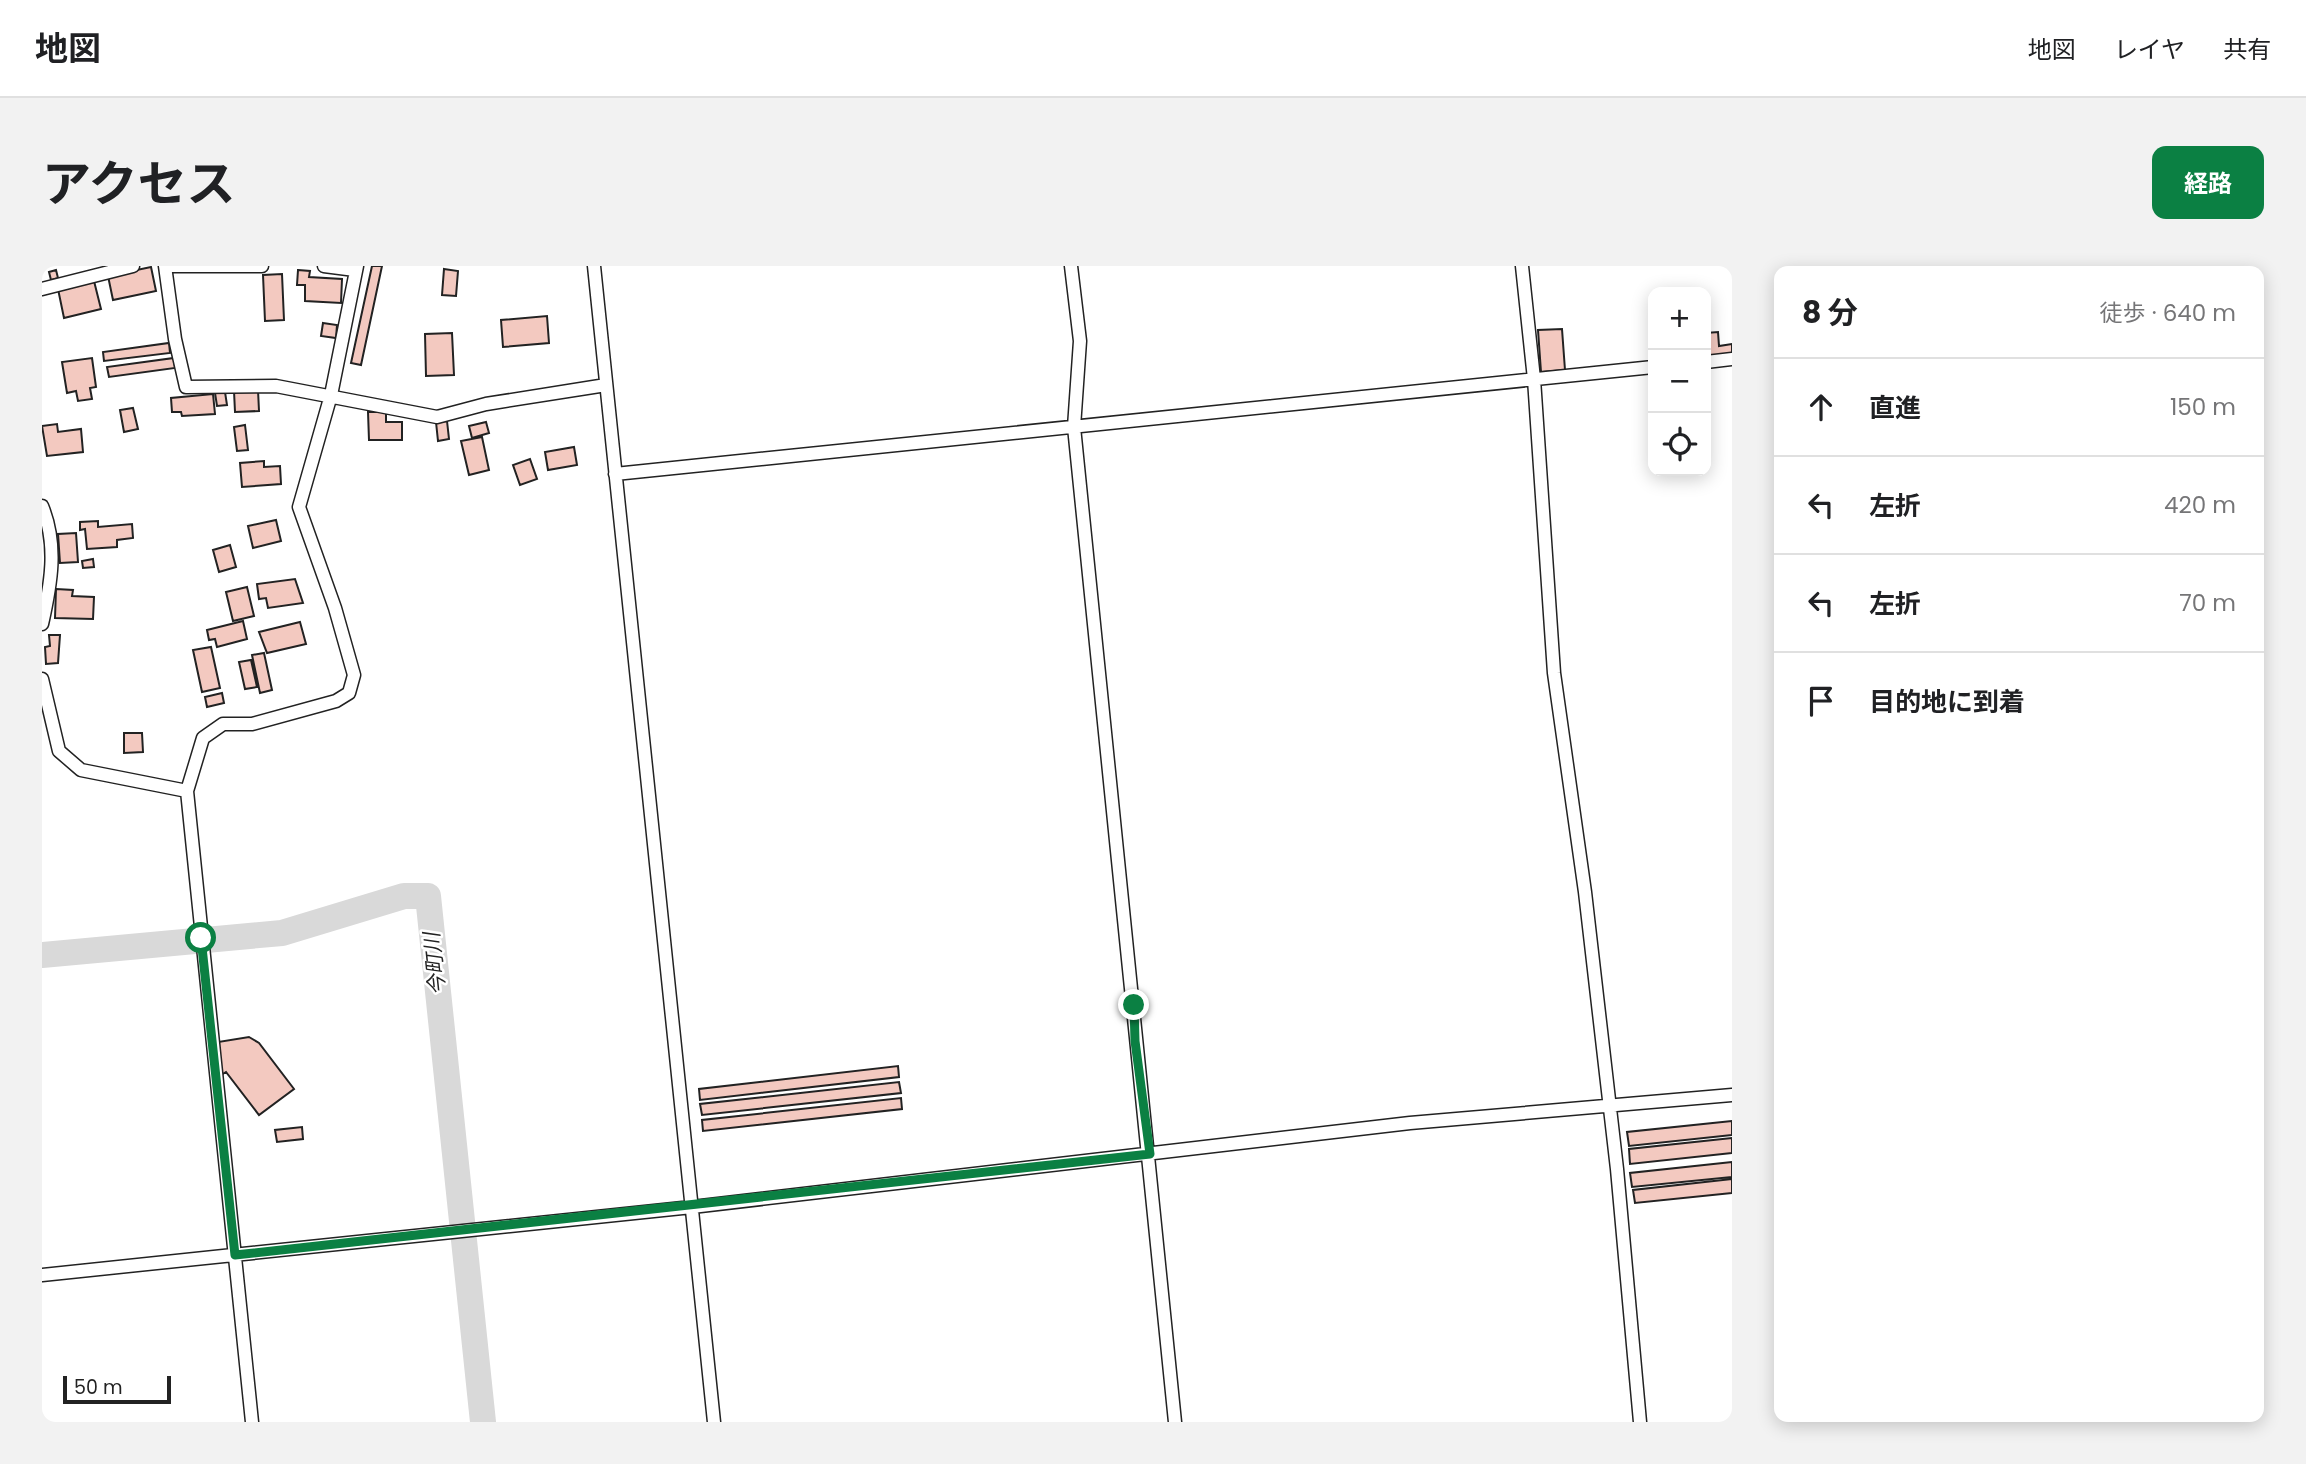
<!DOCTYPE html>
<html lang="ja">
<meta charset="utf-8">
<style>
body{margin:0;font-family:Poppins,"Noto Sans JP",sans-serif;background:#f2f2f2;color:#202124}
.controls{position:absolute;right:21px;top:21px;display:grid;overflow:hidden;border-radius:14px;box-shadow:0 4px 18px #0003}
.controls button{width:63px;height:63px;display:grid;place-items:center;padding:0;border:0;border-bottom:2px solid #e0e0e0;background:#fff;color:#202124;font:35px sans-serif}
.scale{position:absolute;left:21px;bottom:18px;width:108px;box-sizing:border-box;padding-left:7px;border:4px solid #222;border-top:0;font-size:19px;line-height:24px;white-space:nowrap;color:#222;-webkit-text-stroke:5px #fff;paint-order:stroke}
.stop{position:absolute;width:21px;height:21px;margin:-16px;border:5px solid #0b8043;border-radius:50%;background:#fff}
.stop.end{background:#0b8043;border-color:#fff;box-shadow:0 2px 7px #0008}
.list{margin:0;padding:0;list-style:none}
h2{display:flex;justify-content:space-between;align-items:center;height:91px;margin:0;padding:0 28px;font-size:30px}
h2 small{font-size:23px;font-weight:400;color:#757577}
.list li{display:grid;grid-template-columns:46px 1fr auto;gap:21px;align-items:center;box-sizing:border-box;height:98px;padding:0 28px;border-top:2px solid #e0e0e0}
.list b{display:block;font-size:26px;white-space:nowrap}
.list em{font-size:23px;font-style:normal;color:#757577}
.icon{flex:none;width:38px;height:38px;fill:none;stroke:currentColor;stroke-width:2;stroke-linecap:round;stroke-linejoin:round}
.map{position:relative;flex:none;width:1690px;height:1156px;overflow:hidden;border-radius:14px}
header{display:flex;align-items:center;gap:42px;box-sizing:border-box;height:98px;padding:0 35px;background:#fff;border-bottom:2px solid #e0e0e0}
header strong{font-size:33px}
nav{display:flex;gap:38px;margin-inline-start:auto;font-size:24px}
.intro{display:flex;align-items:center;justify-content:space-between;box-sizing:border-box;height:168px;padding:0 42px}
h1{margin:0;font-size:49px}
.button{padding:18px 32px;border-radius:14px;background:#0b8043;color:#fff;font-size:24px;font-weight:700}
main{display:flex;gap:42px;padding:0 42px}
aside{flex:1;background:#fff;border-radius:14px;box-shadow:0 4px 18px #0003}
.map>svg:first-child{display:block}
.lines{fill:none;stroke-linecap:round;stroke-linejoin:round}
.river{stroke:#d9d9d9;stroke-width:26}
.building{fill:#f3c9c0;stroke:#222;stroke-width:2}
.minor-casing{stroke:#222;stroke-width:15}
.minor{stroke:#fff;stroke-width:12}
.route{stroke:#0b8043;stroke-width:9}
.labels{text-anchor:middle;stroke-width:5;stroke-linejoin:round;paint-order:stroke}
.water-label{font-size:21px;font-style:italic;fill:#222;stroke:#fff}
</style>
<header>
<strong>地図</strong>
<nav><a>地図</a><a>レイヤ</a><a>共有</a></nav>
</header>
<div class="intro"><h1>アクセス</h1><a class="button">経路</a></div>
<main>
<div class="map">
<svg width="1690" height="1156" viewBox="0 0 1690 1156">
<rect width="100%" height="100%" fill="#fff"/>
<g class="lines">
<path class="river" d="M0 689 240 667 362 630H386L441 1156"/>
</g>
<path class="building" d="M330 0H340L319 99 309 97Z
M109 1 114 25 71 34 66 10Z
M402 3 416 5 414 30 400 29Z
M14 4 16 12 9 14 7 6Z
M256 4 268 5 267 11 300 13 299 37 263 35V19H255Z
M240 8 242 54 223 55 221 9Z
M52 15 59 43 22 52 16 23Z
M505 50 507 77 461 81 459 54Z
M281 57 295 59 294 72 279 70Z
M1520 63 1523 104 1499 106 1496 64Z
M1676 66 1677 80 1690 78V92L1664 95V67Z
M410 67 412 109 384 110 383 68Z
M127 77 128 87 62 95 61 86Z
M50 92 54 121 48 122 50 133 36 135 34 125 25 127 20 96Z
M132 92 133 102 67 111 65 101Z
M216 124 217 145 193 146 192 125Z
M183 126 185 139 175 140 173 127Z
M171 128 173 148 140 150 139 146H130L129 132Z
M91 142 96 163 82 166 78 144Z
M326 146H344V156H360V174H327Z
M405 155 407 173 396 175 394 156Z
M444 156 447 167 430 172 427 160Z
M15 158 16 166 39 163 41 186 5 190 0 160Z
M203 159 206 184 195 185 192 161Z
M440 171 447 204 427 209 419 175Z
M532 181 535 199 506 204 503 186Z
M488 193 495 213 478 219 471 199Z
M222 195V201L238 200 239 218 200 221 198 197Z
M234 254 239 275 211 282 206 260Z
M56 255V261L90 258 91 272 75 274V281L45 283 43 263 38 264V256Z
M34 267 36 296 18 297 16 268Z
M188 279 194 301 177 306 171 284Z
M51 293 52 301 41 302 40 295Z
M253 313 261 337 226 342 224 332 217 333 215 318Z
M205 321 212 350 191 355 184 326Z
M14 323 31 324 30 330 52 331 51 353 13 352Z
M201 355 205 373 175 381 173 373 167 374 165 364Z
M258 356 264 378 225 387 217 366Z
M7 369H18L16 397 4 398 3 381 8 380Z
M169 381 178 422 160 426 151 384Z
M222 387 230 424 218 427 210 389Z
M209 394 215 421 203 423 197 396Z
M180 427 182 437 165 441 163 431Z
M82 467H100L101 486 82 487Z
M207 771 217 777 252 823 217 849 184 806 179 809 176 776Z
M856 800 857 811 658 834 657 823Z
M857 816 859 827 660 849 658 838Z
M859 832 860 843 661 865 660 854Z
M1690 855V869L1587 880 1585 866Z
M260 861 261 873 235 876 233 864Z
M1690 872V887L1588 898 1587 883Z
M1690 896V911L1590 921 1588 907Z
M1690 913V927L1593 937 1591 924Z"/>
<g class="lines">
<defs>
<path id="minor" d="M123 0 133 73 144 121 234 120 395 151 444 138 564 119
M123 0H220
M282 0 313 4
M552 0 672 1156
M1029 0 1038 75 1032 161 1133 1156
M1480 0 1492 113 1512 407 1543 626 1575 903 1598 1156
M0 23 91 0
M1664 96 1690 93
M573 208 1611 101
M0 240C16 279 9 318 0 358
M0 413 17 485 39 504 145 525
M0 1009 650 941 1368 857 1690 829
M210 1156 145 525 161 472 181 458H210L294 435 307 427 312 409 293 342 257 241 289 129 315 0"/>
</defs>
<use href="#minor" class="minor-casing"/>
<use href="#minor" class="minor"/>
</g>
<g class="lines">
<path class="route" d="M159 672 193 989 1108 888 1093 775 1092 739"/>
</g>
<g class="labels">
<g class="water-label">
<text transform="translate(393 698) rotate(-96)" y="7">今町川</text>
</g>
</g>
</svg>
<div class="controls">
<button>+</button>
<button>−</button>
<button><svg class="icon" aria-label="locate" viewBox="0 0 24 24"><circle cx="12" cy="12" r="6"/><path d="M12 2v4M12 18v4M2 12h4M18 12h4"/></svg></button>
</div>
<div class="scale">50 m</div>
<div class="stop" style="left:159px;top:672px"></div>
<div class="stop end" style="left:1092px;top:739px"></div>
</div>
<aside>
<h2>8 分<small>徒歩 · 640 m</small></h2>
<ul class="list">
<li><svg class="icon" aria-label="ahead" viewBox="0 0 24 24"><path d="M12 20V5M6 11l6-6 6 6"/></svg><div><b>直進</b></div><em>150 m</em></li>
<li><svg class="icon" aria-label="left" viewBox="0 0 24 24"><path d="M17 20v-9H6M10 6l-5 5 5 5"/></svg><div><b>左折</b></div><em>420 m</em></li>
<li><svg class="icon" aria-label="left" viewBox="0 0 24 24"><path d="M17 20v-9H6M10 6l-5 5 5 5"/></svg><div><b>左折</b></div><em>70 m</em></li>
<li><svg class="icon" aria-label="arrive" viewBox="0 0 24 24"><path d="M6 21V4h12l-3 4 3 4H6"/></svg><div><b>目的地に到着</b></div></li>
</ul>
</aside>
</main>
